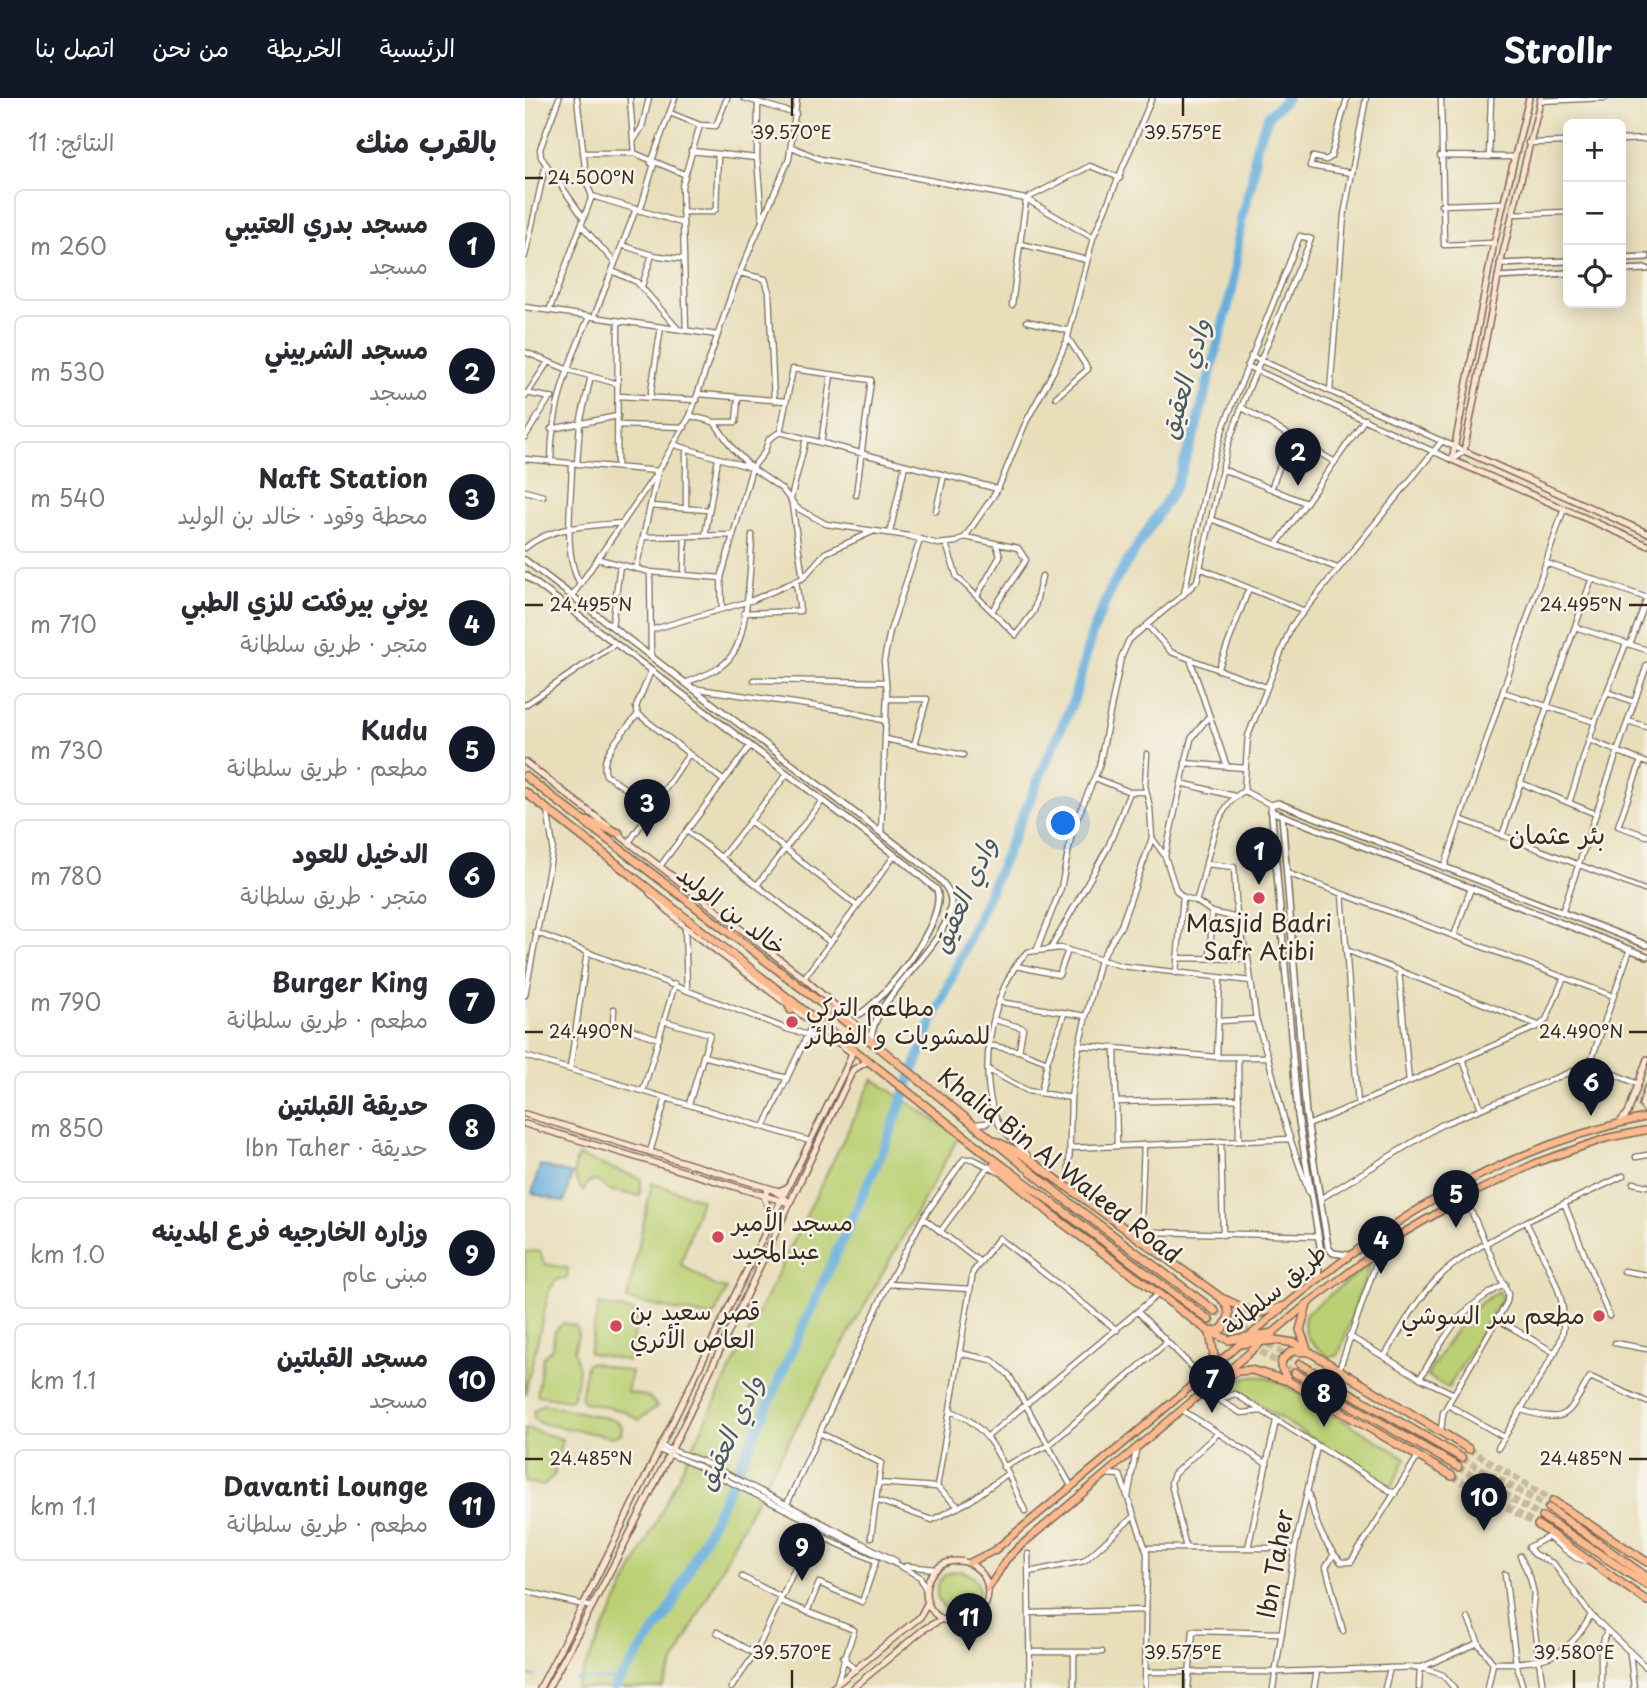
<!DOCTYPE html>
<html lang="ar">
<meta charset="utf-8">
<style>
body{margin:0;font-family:"Playpen Sans","Playpen Sans Arabic",sans-serif;background:#f7f7f7;color:#2b2b33;direction:rtl}
.controls{position:absolute;right:21px;top:21px;display:grid;overflow:hidden;border-radius:10px;box-shadow:0 4px 18px #0003}
.controls button{width:63px;height:63px;display:grid;place-items:center;padding:0;border:0;border-bottom:2px solid #e1e1e2;background:#fff;color:#2b2b33;font:35px sans-serif}
.you{position:absolute;left:539px;top:726px;width:24px;height:24px;margin:-18px;border:5px solid #fff;border-radius:50%;background:#1a73e8;box-shadow:0 0 0 10px #1a73e833}
.badge{display:grid;place-items:center;width:46px;height:46px;border-radius:50%;background:#111827;color:#fff;font-size:23px;font-weight:700}
.pin{position:absolute;translate:-50% -58px;filter:drop-shadow(0 2px 4px #0008)}
.pin::after{content:'';position:absolute;top:37px;width:24px;height:21px;background:inherit;clip-path:polygon(0 0,100% 0,50% 100%)}
.list{margin:0;padding:0;list-style:none}
h2{display:flex;justify-content:space-between;align-items:center;height:91px;margin:0;padding:0 28px;font-size:30px}
h2 small{font-size:23px;font-weight:400;color:#7c7c81}
.list li{display:grid;grid-template-columns:46px 1fr auto;gap:21px;align-items:center;box-sizing:border-box;height:112px;margin:0 14px 14px;padding:0 14px;border:2px solid #e1e1e2;border-radius:10px}
.list b{display:block;font-size:26px;white-space:nowrap}
.list p{margin:0;font-size:23px;white-space:nowrap;color:#7c7c81}
.list em{font-size:23px;font-style:normal;color:#7c7c81}
.icon{flex:none;width:38px;height:38px;fill:none;stroke:currentColor;stroke-width:2;stroke-linecap:round;stroke-linejoin:round}
.map{position:relative;flex:none;width:1122px;height:1590px;overflow:hidden;direction:ltr}
header{display:flex;align-items:center;gap:42px;box-sizing:border-box;height:98px;padding:0 35px;background:#111827;color:#fff}
header strong{font-size:33px}
nav{display:flex;gap:38px;margin-inline-start:auto;font-size:24px}
main{display:flex}
aside{flex:1;background:#fff}
.map>svg:first-child{display:block}
.green{fill:#bbd074;stroke:#7b7d49;stroke-width:2}
.water{fill:#67afde;stroke:#516c7e;stroke-width:2}
.lines{fill:none;stroke-linecap:round;stroke-linejoin:round}
.stream{stroke:#67afde;stroke-width:2}
.river{stroke:#67afde;stroke-width:10}
.trunk-tunnel{stroke:#c5ba9b;stroke-width:7;stroke-dasharray:7 3.5;stroke-linecap:butt}
.minor-casing{stroke:#786955;stroke-width:7}
.tertiary-casing{stroke:#786955;stroke-width:8}
.secondary-casing{stroke:#786955;stroke-width:8}
.primary-casing{stroke:#786955;stroke-width:9}
.trunk-casing{stroke:#786955;stroke-width:10}
.minor{stroke:#fff;stroke-width:4.5}
.tertiary{stroke:#fff;stroke-width:5}
.secondary{stroke:#fee3d2;stroke-width:5}
.primary{stroke:#fcba8e;stroke-width:6}
.trunk{stroke:#fcba8e;stroke-width:7}
.ticks{fill:none;stroke:#3b2a1e;stroke-width:2.5}
.poi-dot{fill:#d1495b;stroke:#f7f3e8;stroke-width:2.5}
.labels{text-anchor:middle;stroke-width:5;stroke-linejoin:round;paint-order:stroke}
.street-label{font-size:24px;fill:#3b2a1e;stroke:#f7f3e8}
.poi-label{font-size:24px;fill:#3b2a1e;stroke:#f7f3e8;text-anchor:start}
.water-label{font-size:26px;font-style:italic;fill:#4a5961;stroke:#f7f3e8}
.neighbourhood-label{font-size:26px;fill:#3b2a1e;stroke:#f7f3e8}
.ticks-label{font-size:18px;text-anchor:middle;fill:#3b2a1e;stroke:#f7f3e8;stroke-width:5;stroke-linejoin:round;paint-order:stroke}
</style>
<header>
<strong>Strollr</strong>
<nav><a>الرئيسية</a><a>الخريطة</a><a>من نحن</a><a>اتصل بنا</a></nav>
</header>
<main>
<div class="map">
<svg width="1122" height="1590" viewBox="0 0 1122 1590">
<rect width="100%" height="100%" fill="#f7f3e8"/>
<filter id="ink" filterUnits="userSpaceOnUse"><feTurbulence type="fractalNoise" baseFrequency=".0143" numOctaves="2"/><feDisplacementMap in="SourceGraphic" scale="14" xChannelSelector="R" yChannelSelector="G"/><feConvolveMatrix kernelMatrix="1 2 1 2 8 2 1 2 1" color-interpolation-filters="sRGB"/></filter>
<filter id="wash" filterUnits="userSpaceOnUse"><feTurbulence type="fractalNoise" baseFrequency=".00686" numOctaves="4" result="noise"/><feDisplacementMap in="SourceGraphic" scale="28" xChannelSelector="R" yChannelSelector="G"/><feGaussianBlur stdDeviation="1.57" result="paint"/><feColorMatrix in="noise" values="0 0 0 0 0 0 0 0 0 0 0 0 0 0 0 0 0 1.4 0 .05"/><feComposite in="paint" operator="in"/></filter>
<g filter="url(#wash)">
<rect width="100%" height="100%" fill="#e8deba"/>
<path class="green" d="M348 981 434 1038 226 1411 137 1590H50Z
M53 1058 116 1081 115 1098 83 1092 72 1083 64 1084 58 1093C48 1080 47 1073 53 1058Z
M127 1085 176 1101 156 1166 190 1188 202 1191 188 1220 102 1202Z
M15 1153 19 1166 43 1170 42 1180 31 1182 24 1193 0 1297V1154Z
M845 1166 816 1250 813 1257 804 1259C787 1246 774 1237 781 1215Z
M974 1193 977 1200 923 1290 902 1278C923 1244 938 1212 974 1193Z
M74 1206 113 1215 103 1263 64 1255Z
M38 1225 51 1228 53 1237 49 1252 54 1271 48 1299 44 1302 12 1297 18 1260 27 1250 30 1233Z
M65 1264 106 1274 102 1294 124 1299 132 1308 114 1322 99 1313 59 1304 56 1301 61 1267Z
M739 1279 756 1285 881 1360 867 1388 863 1389 708 1290 694 1299 684 1294C701 1281 718 1278 739 1279Z
M18 1306 90 1322 97 1328 96 1336 87 1339 15 1325 9 1321V1313Z
M0 1330 37 1341 29 1377 18 1388 0 1384Z
M412 1494a21 21 0 1 1 42 0a21 21 0 1 1-42 0Z"/>
<path class="water" d="M15 1067 47 1076 39 1104 7 1095Z"/>
<g class="lines">
<path class="stream" d="M0 1575 10 1579
M50 1581H94"/>
<path class="river" d="M89 1590 143 1515 227 1342 362 1043 404 931 549 601 566 538 587 488 651 388 671 330 707 192 716 120 727 83 731 49 744 17 762 0"/>
</g>
</g>
<g filter="url(#ink)">
<g class="lines">
<path class="trunk-tunnel" d="M690 1213 775 1266
M684 1222 717 1242
M727 1248 770 1275
M944 1351 1028 1403
M937 1360 1024 1410
M933 1369 1018 1419
M927 1378 1013 1427"/>
<defs>
<path id="minor" d="M34 0 15 51 16 59 58 119
M105 0 109 55 159 76
M219 0 271 16
M822 0 806 59 801 62 788 59 785 68 827 75
M916 0 919 147 969 145
M1014 3 1080 0
M233 4 232 60 237 122
M145 15 175 27 191 28 202 0
M109 42 117 29 124 0
M1096 42 1122 41
M1003 45 1043 44
M267 49 295 61 501 101 568 140
M166 53 232 60
M58 55H109
M915 58 989 59
M964 59 966 0
M126 65 150 0
M67 98 157 125
M916 107 978 105
M115 113 129 66
M157 114H187L191 111 193 56
M987 116 1043 114
M56 127 90 165
M775 138 786 141 721 297 703 346 672 483 659 496 683 379 698 330Z
M496 146 562 162
M97 147 127 157 158 161
M0 158 20 69
M87 173 112 184 153 231
M215 175 240 181 244 194 249 303
M117 188 127 157
M487 207 501 101 565 68 595 80
M0 209 192 237
M24 213 67 98 62 86 52 0
M69 219 111 111
M502 223 544 233
M161 233 157 88 175 27
M0 254 41 271 93 286
M722 268 927 362 939 353 726 258
M805 293 819 117 841 0
M1 295 27 300
M174 296 261 303
M93 298 172 302
M0 299 23 264
M531 299 563 271 543 240
M125 300 136 229
M716 309 810 364
M166 318 189 324 209 352 226 369
M189 324H211L213 301
M93 327 160 329
M26 331 93 318
M255 334 268 271 346 282 331 397
M0 339 25 299
M296 345 306 277
M150 347 227 370 257 391 272 410 301 426 384 438 413 446 431 444 440 439 473 391 501 324 528 274 542 242 568 140 627 0
M161 350V410
M0 361 133 373 111 471
M26 364C26 310 43 267 64 219
M47 365C47 398 37 457 55 485
M52 366 55 325 66 278
M92 369 93 223
M697 371 781 405
M746 391 766 338
M0 393 18 398
M125 408 184 412
M411 413 419 377
M686 421 812 470
M365 434 380 367
M180 438 193 361
M118 439 207 437
M440 439 493 450 501 462 467 513
M421 446 432 479 491 537 509 513 517 478
M752 446 840 321
M0 450C25 428 65 428 97 425
M73 461 125 474 196 480
M1021 465 1122 500
M675 470 777 512
M125 474 126 559
M159 477 160 439
M278 480 266 400 281 341
M47 498 133 373 165 318 210 186 264 61 272 0
M452 498 475 458 471 446
M197 511 196 480 227 370 239 355 244 341 255 334 473 391
M219 515 275 513 271 483
M87 528 95 467
M623 528 646 554 741 589
M1050 529 1122 552
M126 532 228 502 278 480 300 455 347 434
M1105 547 1122 500
M666 564 702 669
M693 572 724 490
M126 573 111 609 113 616 199 683
M229 582 361 584
M160 585C177 578 196 573 207 557 223 536 226 464 227 437
M167 590 323 613 361 623
M978 594 1070 624
M1082 594 1109 604
M362 601H402L389 647
M0 607 90 546
M113 616C101 632 73 656 81 677L127 709
M1103 623 1122 629
M360 641 438 657
M1064 642 1122 665
M622 656 620 687 625 710 627 740 640 758 651 792 658 799 671 803C684 770 684 712 719 693
M1116 663 1093 728 1122 738
M660 665 720 670
M570 680 605 694H620
M656 685 709 698
M996 685 1071 716
M1044 705 1070 624 1101 546
M746 707 719 693 723 638 766 529 917 343
M935 721 1122 793
M225 723 332 808
M162 733 305 844
M356 735 362 594 359 563 365 533 395 442
M977 738 1067 480
M105 743 164 656
M640 758 666 641 684 618
M196 760 262 676
M681 766 709 769 712 820 723 861 731 921 743 959
M136 767 225 648
M919 770 1039 410
M762 775 1088 898
M232 787 297 703
M817 796 833 1006
M671 803 687 814 712 820
M1037 815 1122 567
M160 829 162 891
M10 834 262 931 311 945
M929 838 946 790
M526 850 583 749 605 694
M512 851 536 790 548 730 574 669 596 560 604 542 659 496
M821 852 1013 927
M653 860 722 861
M685 860 687 814
M491 868 534 877 543 852
M874 873 884 984
M651 875 658 799
M279 880 370 757
M695 880 692 959H743L762 1032 784 1095
M0 897 28 749 22 711
M475 904 561 918
M89 911 88 925 134 941
M470 922 498 930 494 953
M139 923 185 936 164 1006
M695 923 731 921
M463 947 494 953 522 964
M554 947 692 959
M590 950 592 1047
M0 958 285 1043
M178 958 262 980
M713 959 714 1042
M938 962 956 1010
M1065 966 1105 851
M45 971 62 854
M464 972 503 993 546 1000 554 947 575 862 596 828 627 740
M118 993 150 886
M516 995 522 964 539 916
M591 1004 714 1001
M450 1026 462 1025 469 1014
M783 1027 1014 928 1021 922 1039 879
M239 1029 287 927
M696 1043 698 1137
M545 1050 765 1041
M125 1054 141 1000
M503 1058C495 1046 481 1038 474 1026 450 981 466 890 502 854L535 850 597 868 726 883
M1111 1059 1122 1057
M544 1074 546 1000
M1108 1085 1122 1088
M795 1101 916 1027 1065 966 1113 986
M1040 1107 1084 1218
M398 1120 455 1164
M415 1134 462 1070
M610 1137 616 1123 619 1046
M614 1140 630 1134 793 1138
M1099 1173 1122 1177
M363 1186 445 1191
M613 1214 668 1270
M972 1221 1030 1255
M824 1238 895 1280 929 1296
M1090 1245 1122 1251
M434 1255 467 1262 484 1277 546 1388
M859 1259C876 1232 891 1202 914 1179 954 1140 1045 1104 1098 1078
M814 1272 850 1168 863 1147
M895 1280C923 1235 931 1212 980 1186
M679 1294 694 1302 710 1296 870 1396
M694 1302 716 1315 737 1313
M923 1307 979 1339
M657 1312 742 1366
M996 1312C1044 1326 1041 1319 1065 1279L1122 1304
M425 1313C468 1326 482 1376 500 1413
M916 1333 918 1315 982 1204 983 1196 940 1099
M295 1335 356 1365 346 1439
M463 1338 632 1197
M136 1348 177 1363 371 1463
M973 1350 1033 1249C1052 1208 1019 1162 1002 1126
M134 1352 173 1368 379 1470 395 1479 401 1492
M478 1369 524 1347 642 1244
M582 1376 595 1377 622 1455 620 1590
M353 1385 412 1389 434 1409
M412 1389 448 1174 474 1140 592 1232
M784 1396C790 1423 796 1443 816 1464H826L892 1360
M603 1399 611 1352
M351 1402 407 1422 445 1403 482 1376
M262 1406 363 1186 398 1120 439 1061H448L474 1074
M620 1450H770
M661 1450 646 1385 649 1376 693 1335
M723 1450 751 1323
M503 1456 505 1590
M809 1456 801 1469 818 1533
M995 1458 1005 1479 1009 1496 1007 1514 1018 1590
M1061 1463 1051 1460 1023 1439 1004 1449 1009 1456 1029 1466 1066 1517 1122 1570
M381 1468 411 1471
M504 1474 559 1463 609 1418
M980 1476 991 1565 998 1590
M217 1479 256 1499
M0 1493 67 1509
M255 1503 329 1532 312 1585
M504 1515 621 1512
M943 1520 955 1548 968 1565 963 1590
M192 1534 230 1556
M504 1554H577
M549 1555V1590
M1105 1556 1109 1590
M318 1559 330 1572
M968 1565C1016 1566 1043 1561 1066 1517
M897 1569 953 1545
M621 1574H751L895 1569 918 1577 929 1590
M206 1590 230 1556 287 1434 351 1463 337 1504 294 1485 282 1514
M663 1590 668 1533 757 1535
M748 1590 770 1450 792 1348
M789 1590 792 1573
M860 1590 865 1570
M894 1590 895 1569
M1076 1590V1550L1082 1532"/>
<path id="tertiary" d="M1096 160 1122 159
M975 166 1043 163
M1096 172 1122 171
M973 179 1043 175
M0 462 402 770C412 779 426 789 426 804 426 846 348 898 346 941
M0 477 383 767 412 792C422 823 361 900 335 916L319 914
M746 713 1122 858
M757 717 781 1016 803 1149 808 1155 823 1157
M793 1180 795 1148 773 1018 746 707 753 705 1122 847"/>
<path id="secondary" d="M1004 0 969 145 927 362 1122 447
M1016 0 977 159 939 353 1122 435
M0 664 279 880 344 938
M125 795 160 829 327 955
M1122 990 1117 1007 1122 1014
M0 1016 244 1090 258 1098 264 1105 0 1026
M1094 1025 1103 1015 1122 961
M247 1121 239 1098 244 1090 254 1093 263 1089
M401 1494a31 31 0 1 1 62 0a31 31 0 1 1-62 0Z
M15 1590 59 1505 321 970 327 955 326 948
M23 1590C134 1389 229 1179 328 972L343 963
M307 1590 395 1519 403 1504
M328 1590 399 1531 417 1521"/>
<path id="primary" d="M444 1465 470 1452C538 1395 607 1340 674 1281 812 1161 937 1057 1122 1019
M463 1491 481 1462 494 1449 782 1206 871 1139 940 1099 1013 1064 1082 1040 1122 1032"/>
<path id="trunk" d="M0 678 356 951 541 1102 690 1213
M0 694 462 1056 684 1222
M62 723 94 735
M259 898 266 912
M470 1043 495 1055 695 1199C706 1211 707 1218 697 1231L686 1234
M469 1067 531 1120 685 1234 704 1242 748 1235
M699 1201 731 1216 760 1208
M782 1206 775 1232 782 1251
M715 1246 750 1242 770 1245 944 1351
M775 1266 937 1360
M770 1275 933 1369
M678 1278 689 1258 685 1235
M695 1280 713 1273 726 1272 763 1283 927 1378
M763 1282 756 1269 757 1262 767 1253 781 1254
M1028 1403 1122 1464
M1024 1410 1122 1479
M1018 1419 1122 1487
M1013 1427 1122 1503"/>
</defs>
<use href="#minor" class="minor-casing"/>
<use href="#tertiary" class="tertiary-casing"/>
<use href="#secondary" class="secondary-casing"/>
<use href="#primary" class="primary-casing"/>
<use href="#trunk" class="trunk-casing"/>
<use href="#minor" class="minor"/>
<use href="#tertiary" class="tertiary"/>
<use href="#secondary" class="secondary"/>
<use href="#primary" class="primary"/>
<use href="#trunk" class="trunk"/>
</g>
</g>
<path class="ticks" d="M267 0V18M658 0V18M0 80H18M0 507H18M1104 507H1122M0 934H18M1104 934H1122M0 1361H18M1104 1361H1122M267 1572V1590M658 1572V1590M1049 1572V1590"/>
<g class="poi-dot">
<circle cx="734" cy="800" r="7"/>
<circle cx="267" cy="924" r="7"/>
<circle cx="193" cy="1139" r="7"/>
<circle cx="1074" cy="1218" r="7"/>
<circle cx="91" cy="1228" r="7"/>
</g>
<g class="labels">
<g class="street-label">
<text transform="translate(206 813) rotate(38)" y="8">خالد بن الوليد</text>
<text transform="translate(534 1068) rotate(38)" y="8">Khalid Bin Al Waleed Road</text>
<text transform="translate(750 1192) rotate(-40)" y="8">طريق سلطانة</text>
<text transform="translate(751 1466) rotate(-80)" y="8">Ibn Taher</text>
</g>
<g class="poi-label">
<text x="734" y="834" text-anchor="middle">Masjid Badri<tspan x="734" dy="28">Safr Atibi</tspan></text>
<text x="281" y="918">مطاعم التركي<tspan x="281" dy="28">للمشويات و الفطائر</tspan></text>
<text x="207" y="1133">مسجد الأمير<tspan x="207" dy="28">عبدالمجيد</tspan></text>
<text x="105" y="1222">قصر سعيد بن<tspan x="105" dy="28">العاص الأثري</tspan></text>
<text x="1060" y="1226" text-anchor="end">مطعم سر السوشي</text>
</g>
<g class="water-label">
<text transform="translate(660 281) rotate(-74)" y="9">وادي العقيق</text>
<text transform="translate(439 797) rotate(-66)" y="9">وادي العقيق</text>
<text transform="translate(205 1335) rotate(-65)" y="9">وادي العقيق</text>
</g>
<g class="neighbourhood-label">
<text x="1032" y="746">بئر عثمان</text>
</g>
</g>
<g class="ticks-label">
<text x="267" y="41">39.570°E</text>
<text x="658" y="41">39.575°E</text>
<text x="66" y="86">24.500°N</text>
<text x="66" y="513">24.495°N</text>
<text x="1056" y="513">24.495°N</text>
<text x="66" y="940">24.490°N</text>
<text x="1056" y="940">24.490°N</text>
<text x="66" y="1367">24.485°N</text>
<text x="1056" y="1367">24.485°N</text>
<text x="267" y="1561">39.570°E</text>
<text x="658" y="1561">39.575°E</text>
<text x="1049" y="1561">39.580°E</text>
</g>
</svg>
<div class="controls">
<button>+</button>
<button>−</button>
<button><svg class="icon" aria-label="locate" viewBox="0 0 24 24"><circle cx="12" cy="12" r="6"/><path d="M12 2v4M12 18v4M2 12h4M18 12h4"/></svg></button>
</div>
<div class="you"></div>
<div class="pin badge" style="left:734px;top:787px">1</div>
<div class="pin badge" style="left:773px;top:388px">2</div>
<div class="pin badge" style="left:122px;top:739px">3</div>
<div class="pin badge" style="left:856px;top:1176px">4</div>
<div class="pin badge" style="left:931px;top:1130px">5</div>
<div class="pin badge" style="left:1066px;top:1018px">6</div>
<div class="pin badge" style="left:687px;top:1315px">7</div>
<div class="pin badge" style="left:799px;top:1329px">8</div>
<div class="pin badge" style="left:277px;top:1483px">9</div>
<div class="pin badge" style="left:959px;top:1433px">10</div>
<div class="pin badge" style="left:444px;top:1553px">11</div>
</div>
<aside>
<h2>بالقرب منك<small>النتائج: 11</small></h2>
<ul class="list">
<li><span class="badge">1</span><div><b>مسجد بدري العتيبي</b><p>مسجد</p></div><em>260 m</em></li>
<li><span class="badge">2</span><div><b>مسجد الشربيني</b><p>مسجد</p></div><em>530 m</em></li>
<li><span class="badge">3</span><div><b>Naft Station</b><p>محطة وقود · خالد بن الوليد</p></div><em>540 m</em></li>
<li><span class="badge">4</span><div><b>يوني بيرفكت للزي الطبي</b><p>متجر · طريق سلطانة</p></div><em>710 m</em></li>
<li><span class="badge">5</span><div><b>Kudu</b><p>مطعم · طريق سلطانة</p></div><em>730 m</em></li>
<li><span class="badge">6</span><div><b>الدخيل للعود</b><p>متجر · طريق سلطانة</p></div><em>780 m</em></li>
<li><span class="badge">7</span><div><b>Burger King</b><p>مطعم · طريق سلطانة</p></div><em>790 m</em></li>
<li><span class="badge">8</span><div><b>حدیقة القبلتین</b><p>حديقة · Ibn Taher</p></div><em>850 m</em></li>
<li><span class="badge">9</span><div><b>وزاره الخارجيه فرع المدينه</b><p>مبنى عام</p></div><em>1.0 km</em></li>
<li><span class="badge">10</span><div><b>مسجد القبلتين</b><p>مسجد</p></div><em>1.1 km</em></li>
<li><span class="badge">11</span><div><b>Davanti Lounge</b><p>مطعم · طريق سلطانة</p></div><em>1.1 km</em></li>
</ul>
</aside>
</main>
